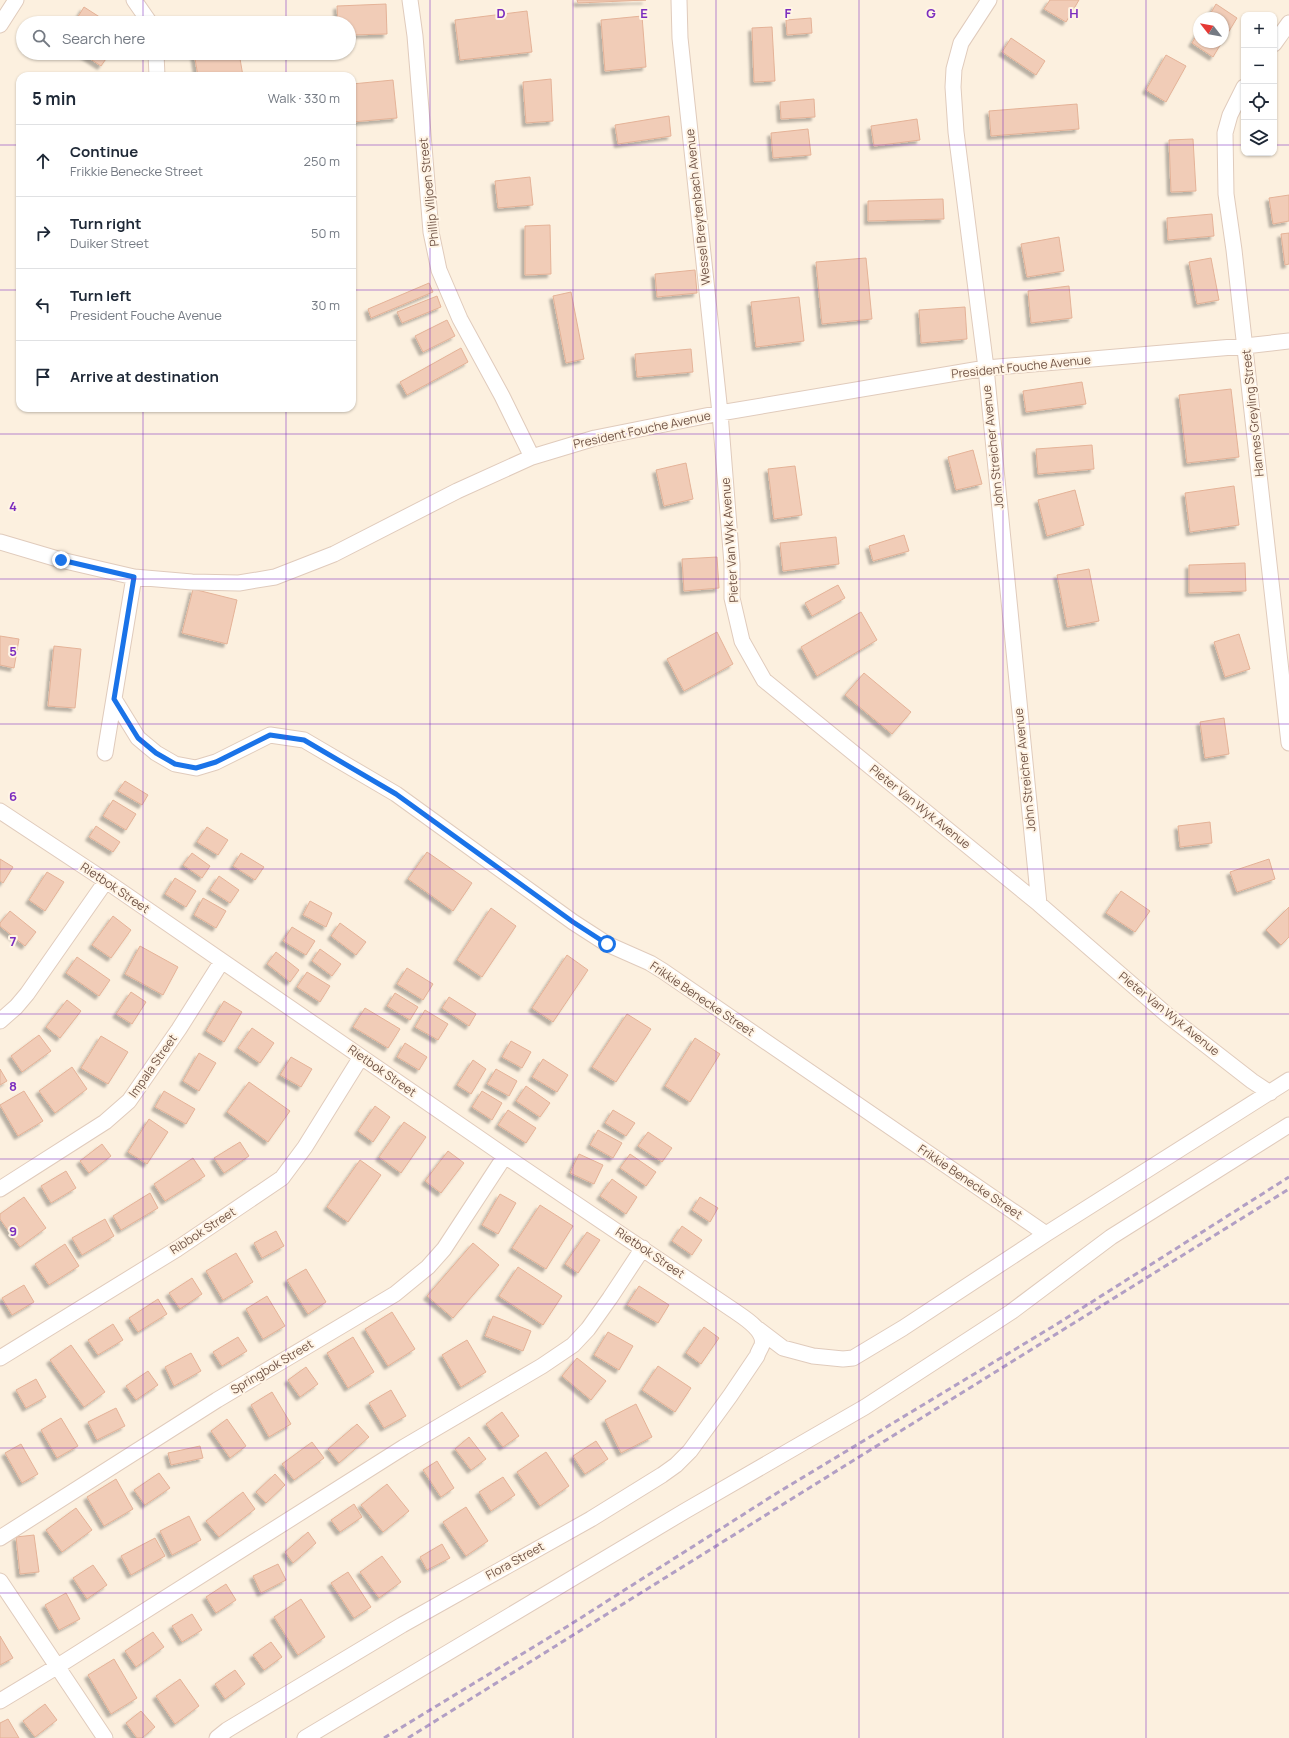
<!DOCTYPE html>
<meta charset="utf-8">
<style>
body{margin:0;font-family:Manrope,sans-serif;background:#f2f2f3;color:#1f2937}
.controls{position:absolute;right:12px;top:12px;display:grid;overflow:hidden;border-radius:8px;box-shadow:0 1px 3px #0004}
.controls button{width:36px;height:36px;display:grid;place-items:center;padding:0;border:0;border-bottom:1px solid #e0e1e3;background:#fff;color:#1f2937;font:20px sans-serif}
.compass{position:absolute;left:1193px;top:12px;width:36px;height:36px;border-radius:50%;background:#fff;box-shadow:0 1px 3px #0004;rotate:301deg}
.stop{position:absolute;width:12px;height:12px;margin:-9px;border:3px solid #1a73e8;border-radius:50%;background:#fff}
.stop.end{background:#1a73e8;border-color:#fff;box-shadow:0 1px 4px #0008}
.list{margin:0;padding:0;list-style:none}
h2{display:flex;justify-content:space-between;align-items:center;height:52px;margin:0;padding:0 16px;font-size:17px}
h2 small{font-size:13px;font-weight:400;color:#747a83}
.list li{display:grid;grid-template-columns:26px 1fr auto;gap:12px;align-items:center;box-sizing:border-box;height:72px;padding:0 16px;border-top:1px solid #e0e1e3}
.list b{display:block;font-size:15px;white-space:nowrap}
.list p{margin:0;font-size:13px;white-space:nowrap;color:#747a83}
.list em{font-size:13px;font-style:normal;color:#747a83}
.icon{flex:none;width:22px;height:22px;fill:none;stroke:currentColor;stroke-width:2;stroke-linecap:round;stroke-linejoin:round}
.map{position:relative;flex:none;width:1289px;height:1738px;overflow:hidden}
.search{position:absolute;background:#fff;box-shadow:0 1px 3px #0004;left:16px;top:16px;width:340px;height:44px;display:flex;align-items:center;gap:10px;box-sizing:border-box;padding:0 14px;border-radius:22px;color:#747a83;font-size:15px}
.panel{position:absolute;background:#fff;box-shadow:0 1px 3px #0004;left:16px;top:72px;width:340px;height:340px;border-radius:12px}
.map>svg:first-child{display:block}
.building{fill:#f1ccb7;stroke:#e4b297;filter:url(#shadow)}
.lines{fill:none;stroke-linecap:round;stroke-linejoin:round}
.minor-casing{stroke:#e0cbbc;stroke-width:17}
.minor{stroke:#fff;stroke-width:15}
.rail{stroke:#b29fc4;stroke-width:3;stroke-dasharray:6 4;stroke-linecap:butt}
.route{stroke:#1a73e8;stroke-width:5}
.grid{fill:none;stroke:#7b2cbf;stroke-width:1;stroke-opacity:0.55}
.labels{text-anchor:middle;stroke-width:4;stroke-linejoin:round;paint-order:stroke}
.street-label{font-size:12px;fill:#725547;stroke:#fff4e5}
.grid-label{font-size:13px;text-anchor:middle;font-weight:bold;fill:#7b2cbf;stroke:#fff4e5;stroke-width:4;stroke-linejoin:round;paint-order:stroke}
</style>
<div class="map">
<svg width="1289" height="1738" viewBox="0 0 1289 1738">
<defs>
<filter id="shadow"><feDropShadow dx="-3.5" dy="3.5" stdDeviation="1" flood-color="#0004"/></filter>
</defs>
<rect width="100%" height="100%" fill="#fcf0df"/>
<path class="building" d="M577 0H646L578 3Z
M1050 0H1079L1066 22 1044 9Z
M386 4 387 34 349 35V23H338L337 6Z
M1216 4 1237 18 1223 41V18H1208Z
M84 7 109 23H74Z
M527 11 532 52 460 60 455 20Z
M642 16 646 67 605 71 601 20Z
M811 18 812 33 787 35 786 20Z
M772 27 775 81 754 82 752 28Z
M1199 31V42H1222L1213 57 1192 43Z
M1011 38 1045 61 1036 75 1002 52Z
M81 53H110L101 66Z
M194 53H239L243 76H198Z
M1166 55 1186 66 1166 102 1146 90Z
M551 79 553 121 526 123 523 82Z
M393 80 397 118 352 122V84Z
M814 99 815 117 781 119 780 102Z
M1077 104 1079 129 991 136 989 111Z
M669 116 671 136 618 144 615 125Z
M917 119 920 140 874 146 871 126Z
M808 129 811 155 773 158 771 133Z
M1193 139 1196 191 1171 192 1169 140Z
M530 177 533 205 498 208 495 181Z
M1289 195V221L1273 224 1269 198Z
M943 199 944 219 868 221V201Z
M1212 214 1214 236 1168 240 1167 218Z
M550 225 551 274 525 275V226Z
M1289 233V264L1285 265 1281 234Z
M1059 237 1064 271 1027 277 1021 244Z
M866 258 872 319 822 324 816 262Z
M1211 258 1219 300 1197 304 1189 262Z
M695 270 697 293 657 297 655 274Z
M429 283 433 292 371 318 368 309Z
M1069 286 1072 318 1031 323 1028 291Z
M571 292 584 359 566 363 553 296Z
M437 296 441 307 402 323 397 312Z
M799 297 804 341 756 347 751 302Z
M965 307 967 339 921 343 919 310Z
M447 320 455 336 423 352 415 336Z
M461 348 468 362 407 395 400 382Z
M691 349 693 372 637 377 635 354Z
M1082 382 1086 404 1026 412 1023 391Z
M1231 389 1239 457 1187 463 1179 395Z
M1092 445 1094 469 1038 474 1036 449Z
M973 450 982 484 956 490 948 457Z
M686 463 693 499 664 506 656 470Z
M795 466 802 515 774 519 768 469Z
M1234 486 1239 525 1190 532 1185 493Z
M1075 490 1084 525 1047 536 1038 500Z
M904 535 909 551 873 561 869 546Z
M836 537 839 564 783 571 780 543Z
M717 557 719 588 684 591 682 559Z
M1245 563 1246 591 1189 593V565Z
M1089 569 1099 621 1067 627 1057 575Z
M838 585 845 598 812 616 805 603Z
M193 589 237 600 227 644 182 633Z
M861 612 877 640 817 676 801 647Z
M717 632 733 664 684 691 667 659Z
M1239 634 1250 669 1225 677 1214 642Z
M0 636 19 639 14 668 0 665Z
M54 646 81 649 75 708 48 706Z
M864 673 911 712 892 734 845 695Z
M1224 718 1229 754 1205 758 1200 722Z
M125 781 148 795 142 805 118 791Z
M113 800 136 814 126 830 103 816Z
M1210 822 1212 843 1180 847 1178 826Z
M96 826 120 842 113 852 89 837Z
M207 827 228 840 218 855 197 842Z
M427 852 472 883 453 911 408 879Z
M192 853 210 866 202 878 183 865Z
M241 853 264 867 255 880 233 866Z
M0 859 13 867 3 883 0 881Z
M1269 859 1275 879 1237 892 1230 872Z
M47 872 64 882 45 911 29 900Z
M219 876 239 890 230 903 210 890Z
M175 878 196 891 186 907 165 894Z
M1121 891 1150 911 1135 932 1106 913Z
M203 898 226 911 216 928 194 915Z
M310 901 332 913 326 927 303 915Z
M1289 907V937L1281 945 1266 930Z
M491 908 516 926 482 977 457 960Z
M10 911 36 932 25 946 0 926V923Z
M113 916 131 930 111 958 92 945Z
M340 923 366 942 356 955 331 936Z
M292 927 315 941 306 955 283 941Z
M140 946 178 967 163 995 125 974Z
M320 949 341 964 332 976 312 961Z
M276 952 299 970 290 982 267 964Z
M567 955 588 970 553 1022 532 1008Z
M77 957 110 980 99 996 66 973Z
M407 968 433 984 423 1000 397 984Z
M307 972 330 986 320 1002 297 987Z
M131 992 146 1002 132 1024 116 1014Z
M395 993 418 1007 410 1020 387 1006Z
M449 997 476 1014 469 1026 442 1008Z
M67 1000 81 1011 60 1038 46 1027Z
M224 1001 242 1012 224 1042 206 1031Z
M365 1008 400 1029 388 1048 353 1027Z
M425 1010 448 1024 438 1040 415 1027Z
M627 1014 651 1029 616 1082 592 1067Z
M252 1028 274 1043 260 1063 238 1048Z
M39 1035 51 1051 22 1072 11 1056Z
M101 1036 128 1052 108 1084 81 1068Z
M695 1038 720 1054 690 1102 665 1086Z
M511 1041 531 1052 522 1068 502 1057Z
M405 1043 427 1057 419 1070 397 1057Z
M199 1053 216 1063 199 1091 183 1081Z
M291 1057 312 1069 301 1087 280 1075Z
M543 1059 568 1075 557 1092 532 1077Z
M473 1060 486 1069 471 1094 457 1085Z
M72 1067 87 1089 55 1113 39 1091Z
M0 1069 7 1081 0 1085Z
M496 1069 517 1081 509 1096 487 1084Z
M249 1082 290 1111 268 1142 227 1112Z
M526 1086 550 1103 540 1117 516 1101Z
M24 1091 43 1121 18 1136 0 1105Z
M164 1091 195 1109 186 1124 155 1107Z
M482 1091 502 1103 492 1120 472 1107Z
M375 1106 390 1117 373 1142 358 1131Z
M508 1110 536 1128 526 1143 498 1125Z
M613 1110 635 1123 626 1136 605 1123Z
M149 1119 168 1132 147 1164 128 1152Z
M404 1122 426 1137 401 1173 379 1157Z
M598 1130 622 1143 613 1158 590 1145Z
M648 1132 672 1148 662 1162 638 1146Z
M240 1142 249 1156 224 1173 214 1158Z
M102 1144 111 1156 89 1173 80 1161Z
M448 1151 464 1163 441 1193 425 1181Z
M579 1154 603 1165 594 1184 570 1173Z
M630 1154 656 1172 646 1186 620 1168Z
M193 1158 205 1176 165 1201 154 1184Z
M360 1160 381 1175 348 1222 327 1207Z
M66 1171 76 1188 51 1203 41 1186Z
M612 1179 637 1197 626 1214 600 1196Z
M150 1193 158 1208 121 1230 113 1216Z
M500 1194 516 1203 498 1234 482 1225Z
M24 1197 46 1228 20 1247 0 1219V1214Z
M700 1197 718 1208 710 1222 692 1210Z
M540 1205 573 1226 546 1269 512 1248Z
M105 1219 114 1236 82 1255 72 1238Z
M682 1226 702 1240 692 1255 672 1241Z
M276 1231 284 1246 262 1258 254 1243Z
M587 1232 600 1240 578 1273 565 1264Z
M473 1243 499 1265 453 1318 427 1296Z
M65 1244 79 1266 49 1285 35 1264Z
M236 1253 253 1282 223 1300 206 1271Z
M518 1267 562 1296 543 1325 499 1296Z
M306 1269 326 1302 308 1314 287 1280Z
M192 1278 202 1294 180 1309 169 1293Z
M24 1285 34 1302 12 1315 2 1298Z
M639 1286 669 1305 658 1323 627 1305Z
M267 1296 285 1326 263 1339 246 1309Z
M158 1299 167 1314 138 1332 129 1318Z
M392 1312 415 1349 388 1366 365 1329Z
M493 1316 531 1331 523 1351 485 1336Z
M113 1324 123 1340 98 1355 88 1340Z
M704 1327 719 1338 701 1364 686 1353Z
M608 1332 633 1346 619 1370 594 1355Z
M238 1337 247 1351 222 1366 213 1352Z
M353 1337 374 1372 348 1388 327 1353Z
M467 1340 486 1372 461 1387 442 1355Z
M71 1345 105 1392 84 1407 50 1360Z
M191 1353 201 1371 174 1386 165 1367Z
M577 1358 606 1381 591 1400 562 1376Z
M658 1366 691 1388 675 1412 642 1390Z
M306 1367 318 1384 300 1397 288 1380Z
M148 1371 158 1385 136 1400 126 1386Z
M36 1379 46 1397 26 1408 16 1390Z
M391 1390 406 1416 384 1428 369 1403Z
M272 1392 291 1424 269 1437 251 1405Z
M636 1404 652 1437 621 1453 605 1420Z
M116 1408 125 1426 97 1440 88 1422Z
M502 1412 519 1436 503 1447 486 1424Z
M61 1418 78 1446 57 1458 41 1430Z
M227 1419 246 1446 230 1458 211 1431Z
M357 1424 369 1437 339 1463 328 1449Z
M469 1437 486 1459 471 1470 455 1449Z
M596 1441 608 1459 585 1474 573 1456Z
M312 1442 324 1458 294 1480 282 1464Z
M21 1444 38 1474 22 1483 5 1453Z
M200 1446 203 1458 171 1465 168 1453Z
M546 1452 569 1486 540 1506 517 1472Z
M437 1461 454 1488 441 1497 423 1470Z
M159 1473 170 1488 145 1505 134 1490Z
M275 1474 285 1485 266 1503 256 1492Z
M503 1477 515 1495 491 1511 479 1492Z
M116 1479 133 1509 104 1526 87 1497Z
M387 1484 409 1511 383 1532 361 1505Z
M243 1492 255 1509 219 1537 206 1521Z
M354 1504 362 1517 340 1532 331 1520Z
M466 1507 488 1541 466 1556 443 1522Z
M76 1508 92 1530 62 1552 46 1530Z
M189 1516 201 1540 172 1555 160 1531Z
M308 1532 316 1543 293 1563 285 1552Z
M34 1535 39 1572 20 1574 16 1537Z
M155 1538 165 1556 131 1575 121 1556Z
M442 1544 450 1558 427 1570 420 1557Z
M382 1556 401 1582 379 1598 360 1572Z
M278 1564 286 1580 261 1593 253 1576Z
M93 1565 107 1585 87 1599 73 1578Z
M348 1572 371 1607 354 1618 331 1583Z
M226 1584 236 1600 216 1613 206 1597Z
M66 1593 80 1619 59 1630 45 1605Z
M301 1599 325 1637 298 1655 274 1617Z
M192 1614 202 1630 182 1642 172 1626Z
M153 1632 164 1647 136 1667 125 1651Z
M0 1636 13 1658 0 1665Z
M271 1642 282 1657 264 1670 253 1655Z
M114 1659 137 1698 111 1714 88 1675Z
M235 1670 245 1684 225 1699 215 1684Z
M180 1679 199 1706 175 1724 156 1696Z
M45 1704 57 1720 35 1737 23 1721Z
M141 1711 155 1727 142 1738H137L126 1723Z
M8 1719 19 1738H0V1723Z"/>
<g class="lines">
<defs>
<path id="minor" d="M134 0 150 23
M410 0 415 36 431 232 439 270 460 319 502 396 532 457
M679 0 680 38 720 413 732 564V598L742 641 764 680 1039 904 1166 1014 1252 1081 1270 1093
M989 0 961 43 954 69 953 87 956 132 986 368 1039 904
M0 25 16 0
M1274 44 1289 23
M156 53 157 76
M1244 87 1230 115 1225 133 1226 194 1234 250 1289 743
M0 542 61 560 134 577 192 582 239 583 275 577 334 554 457 491 532 457 595 438 720 413 986 368 1245 346 1289 341
M114 699 138 738 156 753 175 764 196 768 216 762 270 735 304 740 396 794 573 922 607 944 650 963 663 971 1046 1234
M105 753 134 577
M0 811 106 881 505 1156 733 1310C743 1317 766 1330 762 1345 761 1348 758 1352 757 1356L730 1396 690 1451 676 1465 662 1475 591 1519 402 1625 227 1730 217 1738
M0 1021 16 1007 27 994 106 881
M0 1189 105 1122 129 1101 179 1029 222 961
M758 1329 783 1348 813 1356 843 1359 853 1358 903 1328 1046 1234 1289 1080
M0 1358 177 1249 282 1178 305 1147 361 1057
M0 1538 217 1400 395 1294 428 1267 444 1249 505 1156
M0 1581 105 1738
M0 1701 58 1666 404 1447 542 1366 573 1345 588 1329 610 1298 643 1248
M305 1738 685 1511 865 1407 1011 1312 1111 1237 1289 1125"/>
</defs>
<use href="#minor" class="minor-casing"/>
<use href="#minor" class="minor"/>
<path class="rail" d="M384 1738 568 1626 777 1493 1057 1324 1289 1177
M408 1738 1289 1189"/>
</g>
<g class="lines">
<path class="route" d="M61 560 134 577 114 699 138 738 156 753 175 764 196 768 216 762 270 735 304 740 396 794 573 922 607 944"/>
</g>
<path class="grid" d="M143 0V23M286 0V23M430 0V1738M573 0V1738M716 0V1738M859 0V1738M1003 0V1738M1146 0V1738M143 53V76M286 53V76M0 145H20M352 145H1244M1274 145H1289M0 290H20M352 290H1289M143 408V1738M286 408V1738M0 434H1289M0 579H1289M0 724H1289M0 869H1289M0 1014H1289M0 1159H1289M0 1304H1289M0 1448H1289M0 1593H1289"/>
<g class="labels">
<g class="street-label">
<text transform="translate(429 192) rotate(-96)" y="4">Phillip Viljoen Street</text>
<text transform="translate(698 207) rotate(-96)" y="4">Wessel Breytenbach Avenue</text>
<text transform="translate(1021 367) rotate(-6)" y="4">President Fouche Avenue</text>
<text transform="translate(1253 413) rotate(-96)" y="4">Hannes Greyling Street</text>
<text transform="translate(642 430) rotate(-12)" y="4">President Fouche Avenue</text>
<text transform="translate(993 447) rotate(-96)" y="4">John Streicher Avenue</text>
<text transform="translate(730 540) rotate(-94)" y="4">Pieter Van Wyk Avenue</text>
<text transform="translate(1025 770) rotate(-96)" y="4">John Streicher Avenue</text>
<text transform="translate(920 807) rotate(39)" y="4">Pieter Van Wyk Avenue</text>
<text transform="translate(115 888) rotate(34)" y="4">Rietbok Street</text>
<text transform="translate(702 999) rotate(34)" y="4">Frikkie Benecke Street</text>
<text transform="translate(1169 1014) rotate(39)" y="4">Pieter Van Wyk Avenue</text>
<text transform="translate(153 1066) rotate(-55)" y="4">Impala Street</text>
<text transform="translate(382 1071) rotate(35)" y="4">Rietbok Street</text>
<text transform="translate(970 1182) rotate(34)" y="4">Frikkie Benecke Street</text>
<text transform="translate(203 1231) rotate(-33)" y="4">Ribbok Street</text>
<text transform="translate(650 1253) rotate(34)" y="4">Rietbok Street</text>
<text transform="translate(272 1367) rotate(-31)" y="4">Springbok Street</text>
<text transform="translate(515 1561) rotate(-29)" y="4">Flora Street</text>
</g>
</g>
<g class="grid-label">
<text x="501" y="18">D</text>
<text x="644" y="18">E</text>
<text x="788" y="18">F</text>
<text x="931" y="18">G</text>
<text x="1074" y="18">H</text>
<text x="13" y="511">4</text>
<text x="13" y="656">5</text>
<text x="13" y="801">6</text>
<text x="13" y="946">7</text>
<text x="13" y="1091">8</text>
<text x="13" y="1236">9</text>
</g>
</svg>
<div class="controls">
<button>+</button>
<button>−</button>
<button><svg class="icon" aria-label="locate" viewBox="0 0 24 24"><circle cx="12" cy="12" r="6"/><path d="M12 2v4M12 18v4M2 12h4M18 12h4"/></svg></button>
<button><svg class="icon" aria-label="layers" viewBox="0 0 24 24"><path d="M12 4l9 5-9 5-9-5zM3 14l9 5 9-5"/></svg></button>
</div>
<svg class="compass" viewBox="-18 -18 36 36"><path d="M0-13l5 13h-10z" fill="#e53935"/><path d="M0 13l5-13h-10z" fill="#747a83"/></svg>
<div class="stop" style="left:607px;top:944px"></div>
<div class="stop end" style="left:61px;top:560px"></div>
<div class="search"><svg class="icon" aria-label="search" viewBox="0 0 24 24"><circle cx="10" cy="10" r="6"/><path d="M15 15l6 6"/></svg>Search here</div>
<section class="panel">
<h2>5 min<small>Walk · 330 m</small></h2>
<ul class="list">
<li><svg class="icon" aria-label="ahead" viewBox="0 0 24 24"><path d="M12 20V5M6 11l6-6 6 6"/></svg><div><b>Continue</b><p>Frikkie Benecke Street</p></div><em>250 m</em></li>
<li><svg class="icon" aria-label="right" viewBox="0 0 24 24"><path d="M7 20v-9h11M14 6l5 5-5 5"/></svg><div><b>Turn right</b><p>Duiker Street</p></div><em>50 m</em></li>
<li><svg class="icon" aria-label="left" viewBox="0 0 24 24"><path d="M17 20v-9H6M10 6l-5 5 5 5"/></svg><div><b>Turn left</b><p>President Fouche Avenue</p></div><em>30 m</em></li>
<li><svg class="icon" aria-label="arrive" viewBox="0 0 24 24"><path d="M6 21V4h12l-3 4 3 4H6"/></svg><div><b>Arrive at destination</b></div></li>
</ul>
</section>
</div>
